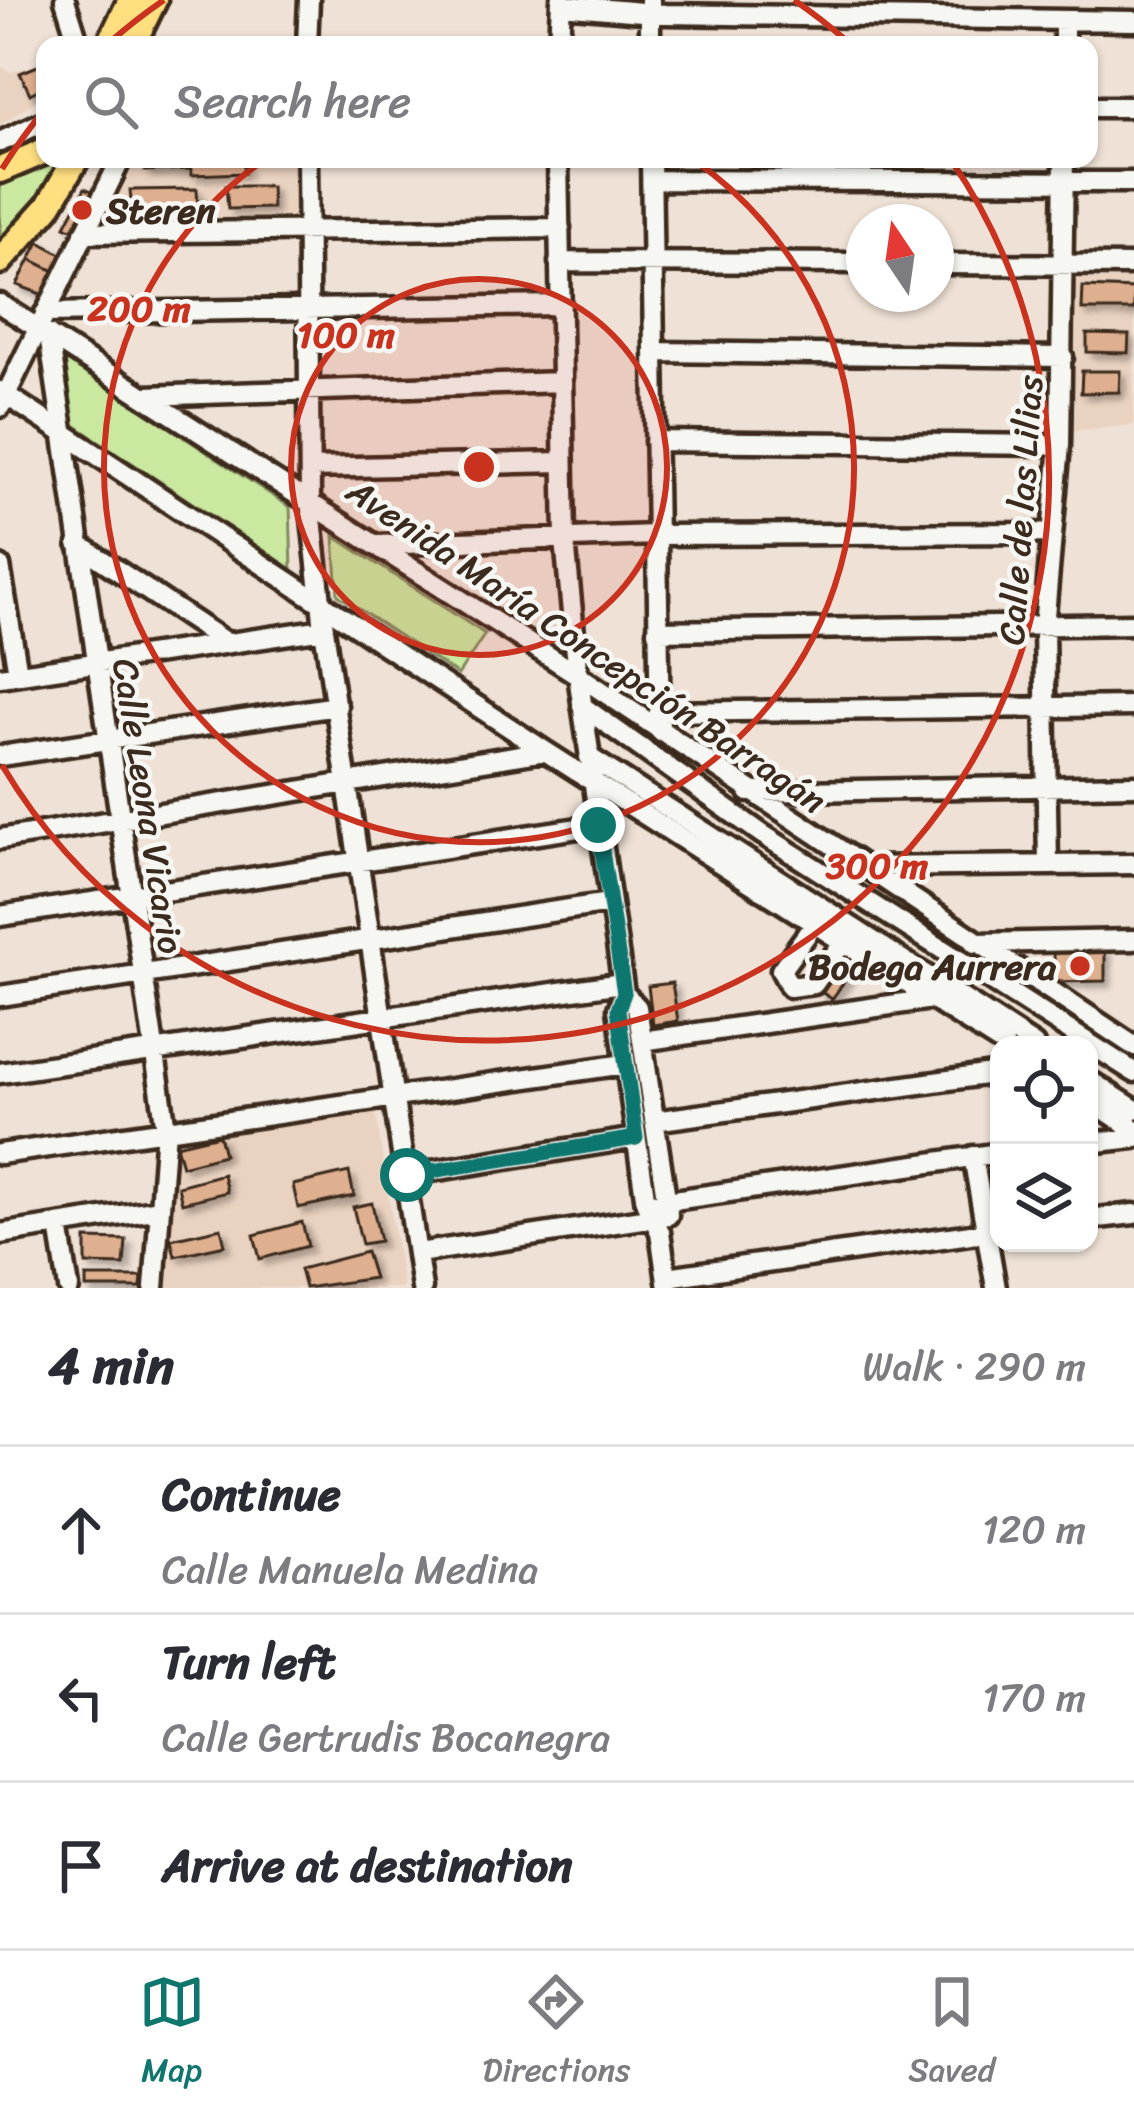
<!DOCTYPE html>
<meta charset="utf-8">
<style>
body{margin:0;font-family:Sriracha,sans-serif;background:#f7f7f7;color:#2b2b33}
.controls{position:absolute;right:36px;bottom:36px;display:grid;overflow:hidden;border-radius:24px;box-shadow:0 3px 9px #0004}
.controls button{width:108px;height:108px;display:grid;place-items:center;padding:0;border:0;border-bottom:3px solid #e1e1e2;background:#fff;color:#2b2b33;font:60px sans-serif}
.compass{position:absolute;left:846px;top:204px;width:108px;height:108px;border-radius:50%;background:#fff;box-shadow:0 3px 9px #0004;rotate:347deg}
.stop{position:absolute;width:36px;height:36px;margin:-27px;border:9px solid #0f766e;border-radius:50%;background:#fff}
.stop.end{background:#0f766e;border-color:#fff;box-shadow:0 3px 12px #0008}
.list{margin:0;padding:0;list-style:none}
h2{display:flex;justify-content:space-between;align-items:center;height:156px;margin:0;padding:0 48px;font-size:51px}
h2 small{font-size:39px;font-weight:400;color:#7c7c81}
.list li{display:grid;grid-template-columns:78px 1fr auto;gap:36px;align-items:center;box-sizing:border-box;height:168px;padding:0 48px;border-top:3px solid #e1e1e2}
.list b{display:block;font-size:45px;white-space:nowrap}
.list p{margin:0;font-size:39px;white-space:nowrap;color:#7c7c81}
.list em{font-size:39px;font-style:normal;color:#7c7c81}
.icon{flex:none;width:66px;height:66px;fill:none;stroke:currentColor;stroke-width:2;stroke-linecap:round;stroke-linejoin:round}
.map{position:relative;flex:none;width:1134px;height:1288px;overflow:hidden}
.search{position:absolute;background:#fff;box-shadow:0 3px 9px #0004;left:36px;right:36px;top:36px;height:132px;display:flex;align-items:center;gap:30px;box-sizing:border-box;padding:0 42px;border-radius:24px;color:#7c7c81;font-size:45px}
.sheet{height:660px;background:#fff}
nav{display:flex;justify-content:space-around;align-items:center;box-sizing:border-box;height:168px;border-top:3px solid #e1e1e2;background:#fff;font-size:33px;color:#7c7c81}
nav a{display:grid;justify-items:center;gap:6px}
nav .on{color:#0f766e}
.map>svg:first-child{display:block}
.built{fill:#ead2c0}
.green{fill:#cae8a0;stroke:#82895f;stroke-width:3}
.building{fill:#dfb090;stroke:#3b2a1e;stroke-width:3;filter:url(#shadow)}
.lines{fill:none;stroke-linecap:round;stroke-linejoin:round}
.minor-casing{stroke:#3b2a1e;stroke-width:27}
.major-casing{stroke:#3b2a1e;stroke-width:33}
.minor{stroke:#f6f6f2;stroke-width:18}
.major{stroke:#ffdf80;stroke-width:24}
.route{stroke:#0f766e;stroke-width:15}
.ring{fill:none;stroke:#c8321e;stroke-width:6}
.poi-dot{fill:#c8321e;stroke:#f6f6f2;stroke-width:4.5}
.labels{text-anchor:middle;stroke-width:9;stroke-linejoin:round;paint-order:stroke}
.poi-label{font-size:36px;font-weight:bold;fill:#3b2a1e;stroke:#f6f6f2;text-anchor:start}
.street-label{font-size:36px;fill:#3b2a1e;stroke:#f6f6f2}
.centre{fill:#c8321e;stroke:#f6f6f2;stroke-width:6}
.ring-label{font-size:36px;text-anchor:middle;font-weight:bold;fill:#c8321e;stroke:#f6f6f2;stroke-width:9;stroke-linejoin:round;paint-order:stroke}
</style>
<div class="map">
<svg width="1134" height="1288" viewBox="0 0 1134 1288">
<defs>
<filter id="shadow"><feDropShadow dx="5.5" dy="5.5" stdDeviation="3" flood-color="#0004"/></filter>
</defs>
<rect width="100%" height="100%" fill="#efe1d5"/>
<filter id="ink" filterUnits="userSpaceOnUse"><feTurbulence type="fractalNoise" baseFrequency=".00833" numOctaves="2"/><feDisplacementMap in="SourceGraphic" scale="24" xChannelSelector="R" yChannelSelector="G"/><feConvolveMatrix kernelMatrix="1 2 1 2 8 2 1 2 1" color-interpolation-filters="sRGB"/></filter>
<g filter="url(#ink)">
<path class="built" d="M45 63V94L0 125V66L11 72Z
M137 159H295V221L104 218Z
M1075 279H1134V425L1069 431Z
M375 1109 403 1288H164L173 1139Z"/>
<path class="green" d="M51 159H63L36 202 0 245V179Z
M60 355 290 507 292 569 70 422Z
M334 536 485 634 458 675 338 595Z"/>
<path class="building" d="M45 63V86L30 94 20 73Z
M144 159H189V169L145 171Z
M191 159H244V173L191 175Z
M226 186H271L272 208 228 209Z
M85 188 100 195 81 233 65 226Z
M197 189 198 211 132 212 130 190Z
M39 242 65 256 56 272 30 259Z
M30 259 63 275 46 306 38 302 41 294 17 285Z
M1083 287 1134 289V310H1082Z
M1087 334 1129 335 1128 353 1087 352Z
M1082 371H1120L1119 392 1081 393Z
M1105 950V981L1054 982V951Z
M835 966 849 975 832 999 818 990Z
M672 983 678 1021 653 1025 648 986Z
M219 1135 224 1155 182 1166 176 1145Z
M349 1172 354 1196 298 1208 293 1185Z
M223 1174 227 1192 182 1203 178 1186Z
M372 1203 380 1241 362 1244 353 1207Z
M302 1222 308 1246 260 1259 254 1235Z
M221 1228 225 1245 175 1256 171 1239Z
M86 1239 126 1240 124 1265 86 1264Z
M366 1252 374 1278 305 1288 300 1269Z
M86 1277H142L141 1288H86Z"/>
<g class="lines">
<defs>
<path id="minor" d="M65 0 79 45
M650 0V45
M561 5 665 14 1134 21
M1064 20V45
M307 45 309 0
M559 45 561 0
M1089 107H1134
M0 142 45 121
M307 159 310 500 324 629 422 1288
M558 159 565 540 578 675 624 993 618 1009 646 1204 660 1232 668 1288
M651 159 660 731
M652 180 1134 182
M84 233 560 228
M559 262 864 263
M936 264 1134 265
M0 304 578 675 1134 1046
M45 313 561 305
M49 335 166 1129 154 1288
M655 352 1063 357
M0 391 545 751 1004 1045
M145 396 561 382
M0 407 121 159
M655 441 1060 445
M311 468 563 462
M78 544 225 642
M376 545 655 535 1050 533
M0 566 18 673
M657 631 1134 624
M0 677 324 629
M582 706 762 834 1134 1072
M659 712 1134 706
M0 756 337 706
M589 757 1034 1045
M749 792 1134 785
M0 839 545 751
M1048 865 1044 627 1060 445 1064 159
M861 867 1134 864
M0 916 598 825
M815 923 781 970 790 987 814 984 843 942
M975 943 1134 940
M624 993 637 1007 668 1211
M0 996 609 903
M642 1041 932 999
M0 1073 622 983
M1089 1080 1134 1109
M1089 1100 1134 1129
M654 1121 999 1073
M1089 1143 1134 1138
M0 1154 625 1064
M973 1156 996 1288
M407 1175 636 1138
M646 1204 999 1153
M1089 1219 1134 1214
M59 1226 69 1288
M0 1234 160 1209
M418 1253 668 1215
M667 1277 999 1230"/>
<path id="major" d="M109 45 131 0
M132 45 154 0
M0 170 45 151
M0 261 48 207 76 159"/>
</defs>
<use href="#minor" class="minor-casing"/>
<use href="#major" class="major-casing"/>
<use href="#minor" class="minor"/>
<use href="#major" class="major"/>
</g>
</g>
<g class="lines" filter="url(#ink)">
<path class="route" d="M407 1175 636 1138 618 1009 624 993 598 825"/>
</g>
<circle cx="479" cy="467" r="188" fill="#c8321e" fill-opacity=".12"/>
<g class="ring">
<circle cx="479" cy="467" r="188"/>
<path d="M694 160A375 375 0 1 1 264 160"/>
<path d="M2 169A563 563 0 0 1 45 109M110 42A563 563 0 0 1 164 0M794 0A563 563 0 0 1 848 42M951 160A563 563 0 1 1 2 765"/>
</g>
<g class="poi-dot">
<circle cx="82" cy="210" r="12"/>
<circle cx="1080" cy="966" r="12"/>
</g>
<g class="labels">
<g class="poi-label">
<text x="106" y="223">Steren</text>
<text x="1056" y="979" text-anchor="end">Bodega Aurrera</text>
</g>
<g class="street-label">
<text transform="translate(1020 510) rotate(-86)" y="13">Calle de las Lilias</text>
<text transform="translate(587 645) rotate(34)" y="13">Avenida María Concepción Barragán</text>
<text transform="translate(149 806) rotate(81)" y="13">Calle Leona Vicario</text>
</g>
</g>
<circle cx="479" cy="467" r="18" class="centre"/>
<g class="ring-label">
<text x="139" y="321">200 m</text>
<text x="346" y="347">100 m</text>
<text x="877" y="878">300 m</text>
</g>
</svg>
<div class="controls">
<button><svg class="icon" aria-label="locate" viewBox="0 0 24 24"><circle cx="12" cy="12" r="6"/><path d="M12 2v4M12 18v4M2 12h4M18 12h4"/></svg></button>
<button><svg class="icon" aria-label="layers" viewBox="0 0 24 24"><path d="M12 4l9 5-9 5-9-5zM3 14l9 5 9-5"/></svg></button>
</div>
<svg class="compass" viewBox="-18 -18 36 36"><path d="M0-13l5 13h-10z" fill="#e53935"/><path d="M0 13l5-13h-10z" fill="#7c7c81"/></svg>
<div class="stop" style="left:407px;top:1175px"></div>
<div class="stop end" style="left:598px;top:825px"></div>
<div class="search"><svg class="icon" aria-label="search" viewBox="0 0 24 24"><circle cx="10" cy="10" r="6"/><path d="M15 15l6 6"/></svg>Search here</div>
</div>
<section class="sheet">
<h2>4 min<small>Walk · 290 m</small></h2>
<ul class="list">
<li><svg class="icon" aria-label="ahead" viewBox="0 0 24 24"><path d="M12 20V5M6 11l6-6 6 6"/></svg><div><b>Continue</b><p>Calle Manuela Medina</p></div><em>120 m</em></li>
<li><svg class="icon" aria-label="left" viewBox="0 0 24 24"><path d="M17 20v-9H6M10 6l-5 5 5 5"/></svg><div><b>Turn left</b><p>Calle Gertrudis Bocanegra</p></div><em>170 m</em></li>
<li><svg class="icon" aria-label="arrive" viewBox="0 0 24 24"><path d="M6 21V4h12l-3 4 3 4H6"/></svg><div><b>Arrive at destination</b></div></li>
</ul>
</section>
<nav>
<a class="on"><svg class="icon" aria-label="map" viewBox="0 0 24 24"><path d="M3 6l6-2 6 2 6-2v14l-6 2-6-2-6 2zM9 4v14M15 6v14"/></svg>Map</a>
<a><svg class="icon" aria-label="directions" viewBox="0 0 24 24"><path d="M12 3l9 9-9 9-9-9zM9 14v-3h6M13 9l2 2-2 2"/></svg>Directions</a>
<a><svg class="icon" aria-label="saved" viewBox="0 0 24 24"><path d="M7 4h10v16l-5-4-5 4z"/></svg>Saved</a>
</nav>
